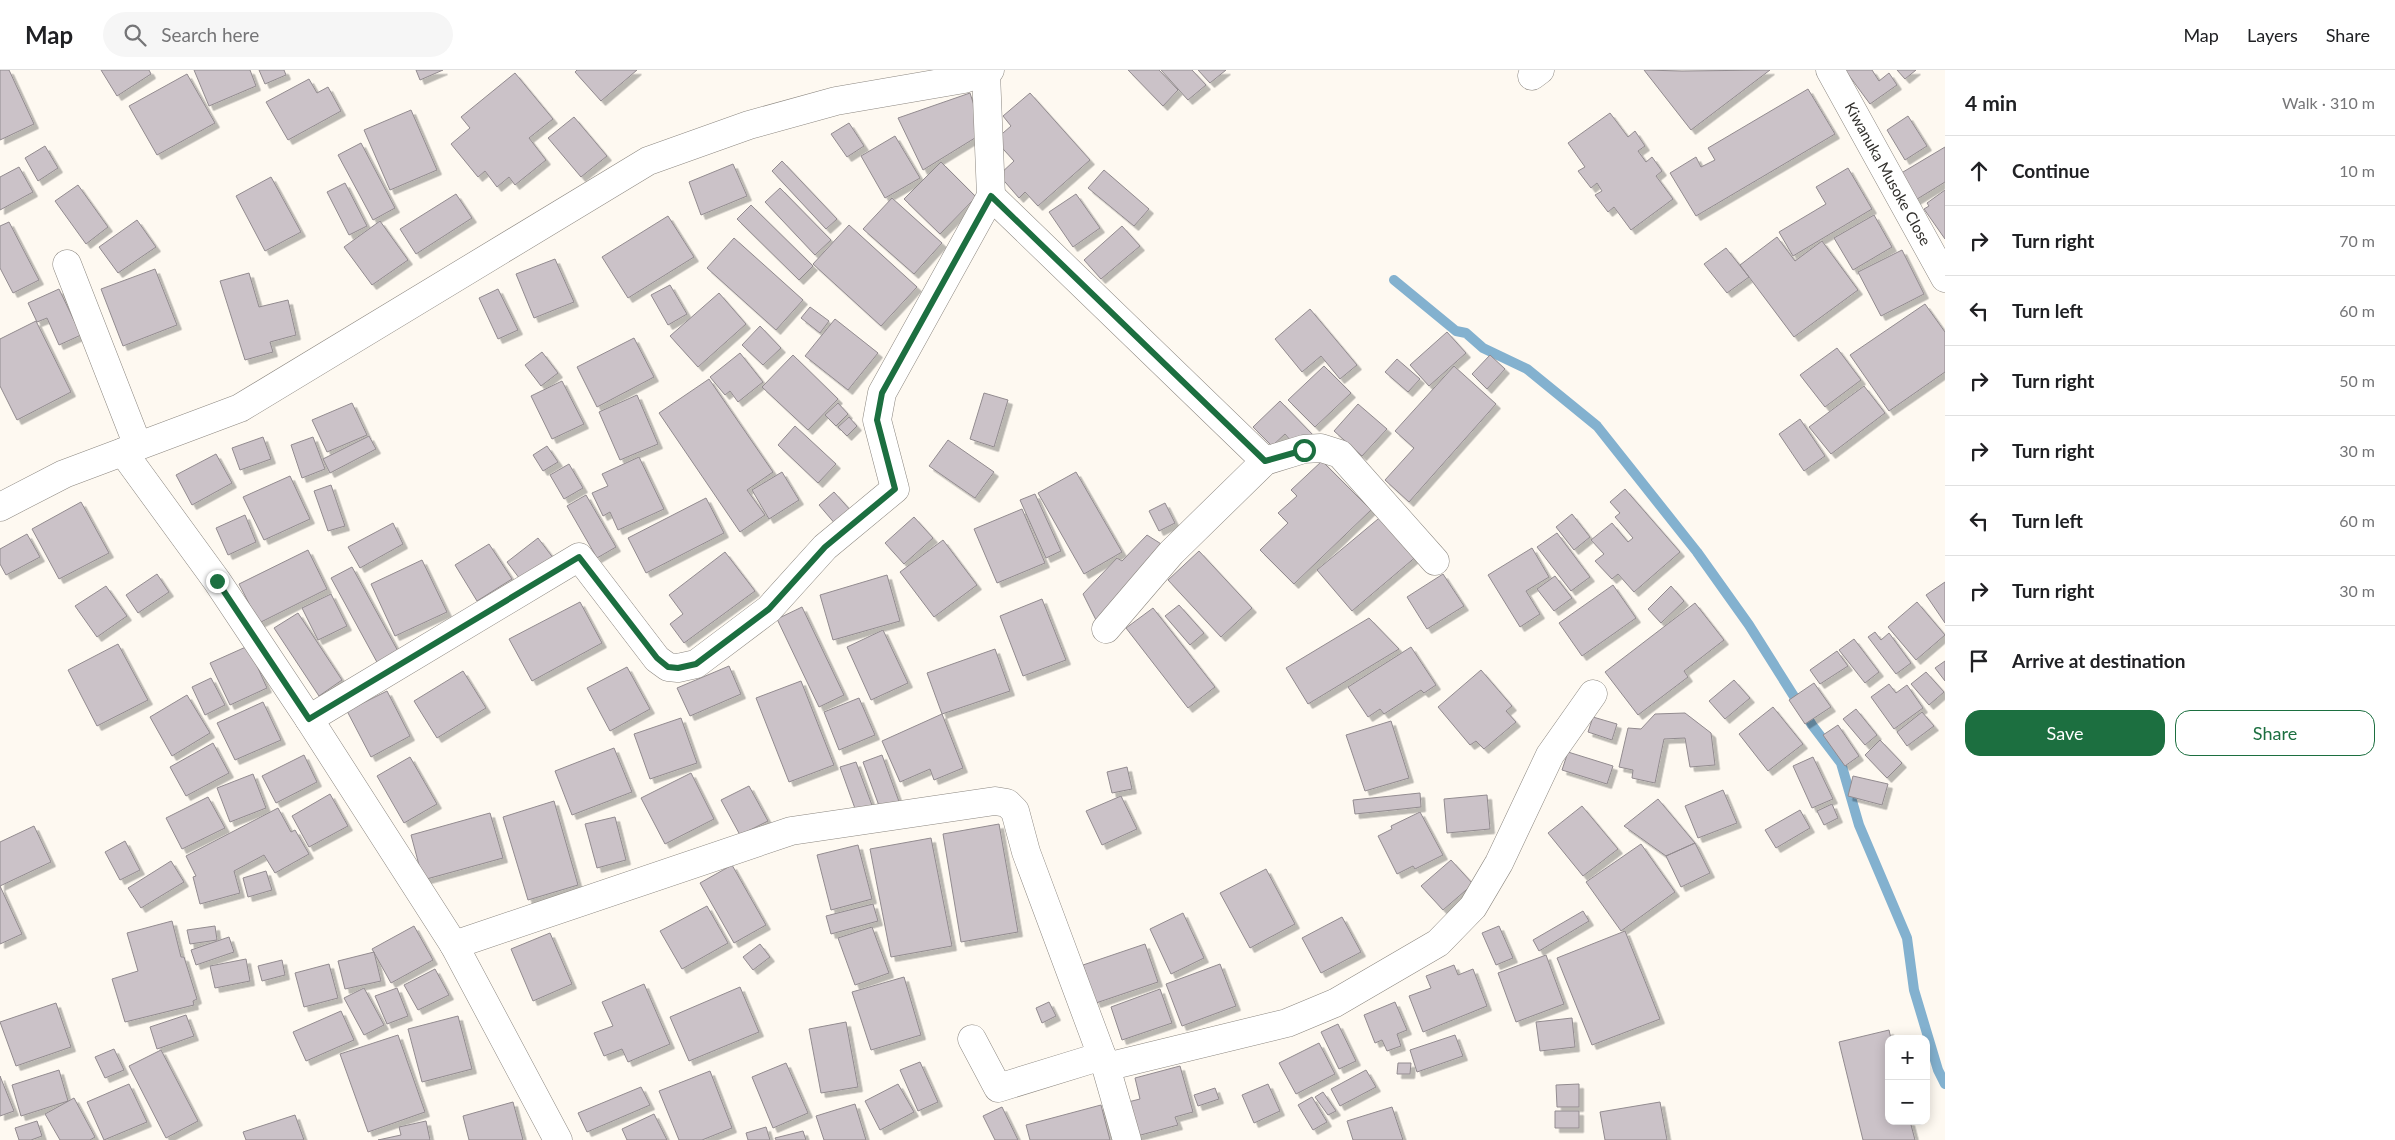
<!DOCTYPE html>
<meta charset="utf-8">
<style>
body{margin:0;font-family:Lato,sans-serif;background:#f6f6f6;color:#202124}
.controls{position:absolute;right:15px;bottom:15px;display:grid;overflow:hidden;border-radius:10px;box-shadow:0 2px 12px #0003}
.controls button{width:45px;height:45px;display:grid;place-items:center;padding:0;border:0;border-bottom:1px solid #e0e0e0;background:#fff;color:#202124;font:25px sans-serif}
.stop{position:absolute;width:15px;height:15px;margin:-11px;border:4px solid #1c6f40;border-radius:50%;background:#fff}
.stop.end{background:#1c6f40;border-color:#fff;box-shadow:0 1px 5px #0008}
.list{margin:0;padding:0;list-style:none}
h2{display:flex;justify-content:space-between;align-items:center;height:65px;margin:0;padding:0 20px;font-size:21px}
h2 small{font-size:16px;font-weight:400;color:#757577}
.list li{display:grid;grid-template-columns:32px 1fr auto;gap:15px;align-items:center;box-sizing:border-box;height:70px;padding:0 20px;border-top:1px solid #e0e0e0}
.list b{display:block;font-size:19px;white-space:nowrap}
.list em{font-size:16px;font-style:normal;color:#757577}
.actions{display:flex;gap:10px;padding:15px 20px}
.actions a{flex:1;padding:11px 0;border:1px solid #1c6f40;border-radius:15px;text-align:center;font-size:18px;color:#1c6f40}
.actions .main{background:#1c6f40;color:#fff}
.icon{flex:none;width:28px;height:28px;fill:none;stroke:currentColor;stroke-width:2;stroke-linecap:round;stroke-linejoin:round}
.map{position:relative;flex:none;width:1945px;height:1070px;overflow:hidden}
header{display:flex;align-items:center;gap:30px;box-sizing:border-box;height:70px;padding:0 25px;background:#fff;border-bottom:1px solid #e0e0e0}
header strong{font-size:24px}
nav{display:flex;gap:28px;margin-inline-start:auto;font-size:18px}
.search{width:350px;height:45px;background:#f6f6f6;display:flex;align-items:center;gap:12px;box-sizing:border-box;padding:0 18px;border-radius:28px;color:#757577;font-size:19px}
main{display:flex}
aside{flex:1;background:#fff}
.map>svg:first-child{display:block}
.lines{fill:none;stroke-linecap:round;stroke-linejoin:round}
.stream{stroke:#83b1cf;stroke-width:10}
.building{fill:#cbc2c8;stroke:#928b8f;filter:url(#shadow)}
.minor-casing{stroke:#8c8780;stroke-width:29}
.minor{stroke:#fff;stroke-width:28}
.route{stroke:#1c6f40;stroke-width:6}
.labels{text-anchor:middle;stroke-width:5;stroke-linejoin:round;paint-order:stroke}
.street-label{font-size:15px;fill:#302e2b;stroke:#fff}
</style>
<header>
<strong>Map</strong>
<div class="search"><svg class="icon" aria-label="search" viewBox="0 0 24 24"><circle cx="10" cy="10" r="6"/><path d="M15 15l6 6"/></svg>Search here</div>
<nav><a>Map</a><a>Layers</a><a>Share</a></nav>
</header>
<main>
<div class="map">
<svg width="1945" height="1070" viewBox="0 0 1945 1070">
<defs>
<filter id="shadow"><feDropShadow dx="4.5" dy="4.5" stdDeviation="0" flood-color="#0004"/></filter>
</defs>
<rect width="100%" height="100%" fill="#fef9f1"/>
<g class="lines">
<path class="stream" d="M1394 210 1456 261 1466 263 1483 278 1527 299 1597 356 1697 482 1749 555 1812 655 1841 693 1859 755 1907 868 1914 920 1938 1000 1945 1014"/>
</g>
<path class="building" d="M0 0H9L34 54 0 70Z
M101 0H149L151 4 117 26Z
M194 0H250L256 16 209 36Z
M259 0H284L286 5 265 14Z
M416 0H443L420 10Z
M577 0H637L601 31 575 2Z
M1128 0H1159L1178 20 1163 36Z
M1161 0H1192L1206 15 1188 30Z
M1198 0H1226L1210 13Z
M1644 0 1682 1 1770 0 1691 60Z
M1845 0H1872L1879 11 1889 3 1897 15 1870 34Z
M1897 0H1916L1905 9Z
M515 3 553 49 529 68 546 90 515 115 509 107 497 117 485 101 478 107 451 74 470 58 461 47Z
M187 4 215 53 157 85 129 36Z
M309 9 317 23 328 17 341 41 288 70 266 32Z
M1808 19 1835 64 1696 146 1670 103 1696 87 1701 97 1715 90 1708 78Z
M970 23 983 63 923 100 898 48Z
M1030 23 1090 90 1038 136 1025 122 1019 128 999 105 1014 91 995 70 1011 56 1003 46Z
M411 40 437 100 390 120 364 60Z
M1610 43 1628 67 1635 61 1645 76 1638 81 1646 92 1652 87 1662 101 1656 106 1673 129 1631 160 1614 137 1608 142 1595 125 1602 121 1597 113 1591 118 1578 101 1585 97 1568 73Z
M1908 46 1927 76 1905 90 1887 60Z
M574 47 607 86 581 107 548 68Z
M849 53 864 76 847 87 831 64Z
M895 66 920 108 885 128 861 86Z
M361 73 395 138 373 150 338 85Z
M45 76 58 98 38 111 25 88Z
M1945 77V112L1914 131 1898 105Z
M782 91 837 149 826 159 772 101Z
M941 92 976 127 940 164 904 129Z
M733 94 747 126 701 145 689 112Z
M19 97 33 122 0 140V107Z
M1848 98 1872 139 1793 186 1779 162 1826 134 1816 117Z
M1104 100 1149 139 1134 156 1088 118Z
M271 107 301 162 265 181 236 126Z
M345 113 367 156 349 165 327 122Z
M78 115 108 157 86 174 55 131Z
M780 118 831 170 815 185 765 132Z
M1945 120V169L1924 139 1929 136 1927 133Z
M456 124 472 148 416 184 400 159Z
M1076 124 1100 158 1073 177 1049 142Z
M892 128 942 173 914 204 863 159Z
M751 135 813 196 799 210 737 149Z
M1874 145 1892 177 1853 200 1834 168Z
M668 146 694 187 628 228 602 187Z
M137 150 156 177 118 203 99 177Z
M380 151 408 190 372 215 344 177Z
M9 152 39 210 13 223 0 198V156Z
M849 155 917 217 881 256 813 194Z
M1122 156 1140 176 1101 209 1084 190Z
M1777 167 1795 191 1822 171 1858 220 1794 267 1740 195Z
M734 168 803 230 776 260 707 198Z
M1726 178 1749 207 1727 223 1704 194Z
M1902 180 1924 224 1881 246 1858 202Z
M555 189 574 232 534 248 516 204Z
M155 199 177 255 123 276 101 219Z
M249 203 259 237 288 230 296 265 270 272 273 282 245 290 220 211Z
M670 215 687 244 668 255 651 225Z
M59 219 81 265 59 275 47 248 37 252 28 233Z
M498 219 518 260 498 269 479 228Z
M719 223 746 254 698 297 670 266Z
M1925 234 1945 262V302L1889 341 1850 285Z
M810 237 829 251 820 263 801 248Z
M1310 239 1357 295 1340 309 1321 286 1302 302 1275 269Z
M835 249 878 283 848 320 805 286Z
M36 251 71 322 17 350 0 316V269Z
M760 256 781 278 763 295 742 275Z
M1447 262 1466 283 1429 316 1410 295Z
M634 268 654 307 597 337 577 297Z
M1837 278 1861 310 1825 337 1800 305Z
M542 282 558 303 541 316 525 295Z
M740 283 763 312 738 332 730 321 725 325 710 307Z
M793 285 838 329 808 360 762 317Z
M1490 285 1505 299 1487 319 1472 304Z
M1397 289 1420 309 1408 322 1385 302Z
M1324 296 1351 323 1315 357 1288 330Z
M1454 296 1496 334 1409 432 1385 410 1414 378 1395 361Z
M709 309 773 402 747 420 765 445 740 462 659 343Z
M562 311 584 354 552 369 531 326Z
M1864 316 1885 343 1831 384 1809 357Z
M984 323 1008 330 994 377 970 369Z
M637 325 658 374 620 390 599 342Z
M1280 331 1312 364 1297 378 1285 364 1272 376 1253 357Z
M352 333 367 365 327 382 312 350Z
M838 333 848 344 836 356 825 345Z
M1358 334 1387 359 1362 386 1334 361Z
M849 347 857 356 847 366 838 357Z
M1800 349 1825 386 1804 401 1779 364Z
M795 356 836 394 818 413 778 375Z
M369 366 376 379 330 403 323 389Z
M263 367 271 389 240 400 232 378Z
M313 367 325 399 302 408 291 375Z
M948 370 994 402 975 428 929 396Z
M547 376 558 392 543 401 533 385Z
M216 384 232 413 192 435 176 405Z
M639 387 664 439 618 460 610 442 603 446 592 423 608 416 602 404Z
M1322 391 1371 440 1294 514 1260 480 1288 453 1278 443 1297 426 1291 420Z
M569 394 583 418 564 429 550 405Z
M782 402 799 430 769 449 752 420Z
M1076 402 1122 482 1084 504 1038 423Z
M290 406 310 449 264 470 243 427Z
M331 415 345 456 328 461 314 421Z
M1625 419 1680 482 1634 522 1618 504 1612 509 1595 491 1604 484 1591 470 1612 453 1628 472 1633 468 1615 447 1620 443 1610 432Z
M834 422 852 442 837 456 819 435Z
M1035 424 1061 481 1046 488 1020 430Z
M586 425 616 477 597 488 567 436Z
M706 428 724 463 646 503 628 468Z
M81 432 109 483 59 509 32 459Z
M1165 433 1175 453 1159 461 1149 441Z
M1022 439 1045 493 997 513 974 459Z
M1384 444 1418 485 1352 541 1317 500Z
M1572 444 1590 467 1574 480 1556 457Z
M245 445 256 472 228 485 216 458Z
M914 447 933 468 904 494 885 473Z
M393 453 403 474 360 498 348 477Z
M1557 463 1590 507 1571 521 1537 477Z
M27 464 40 487 6 505 0 494V479Z
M1147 465 1166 477 1101 560 1083 524 1117 488 1122 491Z
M538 468 554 489 523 513 507 492Z
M943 470 977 515 934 547 900 502Z
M489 474 512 509 477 531 455 495Z
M1532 478 1549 507 1526 521 1540 544 1520 557 1488 505Z
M308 480 327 519 259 553 239 514Z
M1199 481 1252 538 1221 567 1168 510Z
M725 482 755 521 684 573 670 554 683 544 669 525Z
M422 490 447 542 395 566 371 514Z
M352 497 399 583 378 594 331 508Z
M157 504 169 522 138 543 126 525Z
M1443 504 1464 536 1427 559 1407 527Z
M887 505 900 551 833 570 820 525Z
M1555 506 1572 528 1554 541 1537 519Z
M1945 512V553L1926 525Z
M1613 515 1636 548 1582 586 1559 553Z
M106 516 127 546 97 567 75 536Z
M1671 516 1684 531 1661 553 1648 539Z
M331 524 347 556 318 570 302 538Z
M1042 529 1066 590 1023 606 1000 546Z
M580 532 602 573 532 611 509 569Z
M1917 532 1945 565 1916 590 1888 557Z
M1695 533 1724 570 1684 601 1688 607 1638 645 1605 602Z
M1179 535 1204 563 1190 575 1165 546Z
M802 537 844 625 819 637 777 549Z
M1153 538 1215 617 1188 638 1126 558Z
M298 543 342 610 319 626 274 558Z
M1369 548 1399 579 1308 634 1286 598Z
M883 560 908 613 871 630 847 577Z
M1875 562 1881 570 1889 563 1911 593 1896 604 1868 567Z
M1854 569 1879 602 1865 613 1839 580Z
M118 574 148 630 97 656 68 600Z
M248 576 267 618 230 635 210 593Z
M1411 577 1436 615 1424 623 1421 620 1384 644 1380 639 1368 647 1348 617Z
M995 579 1010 621 942 644 927 603Z
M1837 581 1848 596 1820 614 1810 600Z
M1945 591V611L1935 598Z
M729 596 741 624 690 646 677 618Z
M627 597 650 639 610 661 587 618Z
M1481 600 1512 636 1506 641 1516 652 1484 679 1476 671 1470 675 1438 637Z
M463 601 486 638 437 668 414 631Z
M1926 602 1944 622 1929 635 1911 614Z
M211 608 225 635 205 645 192 617Z
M1734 610 1750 628 1725 649 1709 631Z
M801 611 834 695 789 712 756 628Z
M1814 613 1831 637 1805 654 1789 630Z
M1889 614 1896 623 1907 615 1923 638 1894 659 1871 627Z
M387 621 410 666 371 687 347 641Z
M187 625 210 663 172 686 150 647Z
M859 628 875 665 839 680 824 642Z
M263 632 281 670 235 690 217 653Z
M1773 637 1803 674 1768 701 1739 664Z
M1856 639 1877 665 1865 675 1843 649Z
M1922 642 1934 656 1907 676 1897 662Z
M1685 643 1711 663 1715 695 1690 697 1685 668 1664 669 1655 713 1632 708 1633 700 1619 697 1628 658 1641 659 1655 644Z
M942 644 963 698 934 710 930 699 900 712 882 671Z
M1593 647 1617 654 1612 670 1588 662Z
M681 648 697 693 650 709 634 664Z
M1391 651 1409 708 1365 721 1346 665Z
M1838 655 1859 686 1845 696 1823 665Z
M1880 670 1902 693 1887 708 1865 685Z
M213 673 229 703 186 726 170 697Z
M614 678 632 722 572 745 555 701Z
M1568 682 1613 696 1607 714 1562 700Z
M304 685 317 712 276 733 262 706Z
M882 685 901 737 882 744 863 692Z
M410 687 437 734 404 753 377 706Z
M1813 687 1833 729 1812 738 1793 696Z
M856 692 873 738 857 744 840 697Z
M1127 697 1132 719 1112 723 1107 702Z
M691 703 714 749 665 774 641 728Z
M253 704 266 738 230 752 217 718Z
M1853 706 1888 714 1882 735 1848 726Z
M749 716 768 751 740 765 721 730Z
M1723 720 1737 753 1698 768 1685 736Z
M1420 723 1421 737 1355 744 1353 730Z
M330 724 348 756 309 777 292 746Z
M1487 725 1490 759 1447 763 1444 729Z
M1121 726 1137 759 1102 775 1086 741Z
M208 727 225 758 182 779 166 748Z
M1658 729 1695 773 1666 786 1624 756Z
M554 731 578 815 528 830 503 747Z
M1832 734 1838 748 1824 755 1817 741Z
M1582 736 1618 779 1583 806 1548 763Z
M278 738 291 762 295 760 309 784 275 803 264 785 234 801 240 823 200 834 193 807 196 806 186 786Z
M1800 740 1810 758 1776 778 1765 760Z
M1420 742 1443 785 1415 799 1413 796 1397 804 1378 766 1392 759 1391 756Z
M490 743 503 788 423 810 411 765Z
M615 747 626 790 597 798 585 754Z
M999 754 1018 862 961 872 943 764Z
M34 756 51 792 0 816V772Z
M931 768 952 876 891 887 870 779Z
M125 771 140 800 120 810 105 782Z
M1695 773 1710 803 1681 817 1666 786Z
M1641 774 1675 822 1621 861 1586 812Z
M858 775 872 829 831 840 817 785Z
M1451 790 1473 814 1443 840 1421 816Z
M171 791 184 812 141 838 128 818Z
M732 795 766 855 734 873 700 813Z
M1266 799 1295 854 1250 878 1220 823Z
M266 801 272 820 248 827 243 808Z
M0 816 22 864 0 874Z
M873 834 878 851 831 864 826 846Z
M707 836 728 873 682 899 660 861Z
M1583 841 1589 851 1539 881 1533 870Z
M1183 843 1204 888 1171 904 1150 859Z
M1342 847 1361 882 1321 903 1302 868Z
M172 851 181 887H184L197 929 193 931 194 935 125 952 112 909 138 901 127 863Z
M215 856 217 870 190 874 187 860Z
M414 856 433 890 391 913 372 879Z
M1499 856 1513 888 1496 895 1482 863Z
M872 857 889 903 855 915 838 868Z
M1625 861 1660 949 1592 975 1557 888Z
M550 863 572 914 533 931 511 879Z
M229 867 234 882 196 895 191 880Z
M760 874 770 887 753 900 743 887Z
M1145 874 1158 912 1096 933 1083 895Z
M374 882 381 911 345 919 338 891Z
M1546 885 1564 934 1516 952 1498 903Z
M246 889 250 911 215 918 210 896Z
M282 890 285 905 262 911 258 896Z
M329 894 338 928 304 937 295 903Z
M1220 894 1236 936 1182 956 1166 914Z
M1454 895 1458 905 1473 899 1487 936 1423 962 1409 926 1431 918 1426 906Z
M435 899 449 925 418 940 404 915Z
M904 907 921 965 871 980 852 922Z
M644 914 670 974 628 992 622 979 604 986 594 963 613 956 602 932Z
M740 917 759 962 689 991 670 947Z
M364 918 384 955 364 965 344 928Z
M397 918 408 946 387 954 375 926Z
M1160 919 1172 953 1122 970 1111 937Z
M1049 932 1056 946 1042 953 1036 938Z
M1395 932 1407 960 1397 964 1401 976 1387 981 1382 970 1375 973 1364 945Z
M56 933 71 977 16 996 0 952Z
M341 941 354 970 306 991 293 962Z
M186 945 194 966 157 979 150 957Z
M458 946 472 999 422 1012 408 959Z
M1572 948 1575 977 1540 981 1536 952Z
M846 952 858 1017 821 1023 809 959Z
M1338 954 1356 991 1339 999 1321 962Z
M1889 960 1891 969H1889V1051H1910L1915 1070H1863L1839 972Z
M398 965 425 1042 368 1062 340 984Z
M1455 965 1463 986 1417 1002 1410 980Z
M1319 973 1335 1004 1296 1024 1279 993Z
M114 979 124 1000 105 1008 95 987Z
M161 980 198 1051 166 1068 129 996Z
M920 992 938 1032 918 1041 900 1000Z
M786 993 808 1043 773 1058 752 1007Z
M1398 993H1411L1410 1004H1397Z
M1180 996 1193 1042 1175 1047 1178 1055 1137 1066 1128 1032 1140 1029 1135 1008Z
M59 1000 68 1031 21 1046 12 1015Z
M1366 1000 1376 1017 1340 1036 1331 1019Z
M710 1001 732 1058 702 1070H679L659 1021Z
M0 1006 14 1041 0 1046Z
M129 1014 147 1052 104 1070 87 1032Z
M898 1014 914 1042 880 1060 865 1031Z
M1268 1014 1280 1041 1254 1053 1242 1025Z
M1579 1014V1037H1557L1556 1015Z
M641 1017 650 1035 587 1062 578 1043Z
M1215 1018 1219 1029 1198 1036 1194 1025Z
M1323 1022 1336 1041 1328 1045 1315 1027Z
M1312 1027 1327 1052 1313 1060 1298 1035Z
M74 1028 95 1067 90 1070H60L45 1044Z
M513 1032 523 1070H469L463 1046Z
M1660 1032 1667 1070H1605L1600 1042Z
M855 1034 866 1070H824L816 1046Z
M1101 1035 1110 1070H1030L1026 1055Z
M1002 1037 1018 1070H995L983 1046Z
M1392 1037 1403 1070H1353L1347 1051Z
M1555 1041H1579V1058H1555Z
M654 1044 667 1070H627L622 1059Z
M295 1045 304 1070H246L243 1062Z
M37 1051 42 1066 31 1070H19L15 1058Z
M426 1051 430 1070H378L401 1065 399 1057Z
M766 1057 770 1070H748L746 1063Z
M803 1061 806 1070H776L775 1068Z"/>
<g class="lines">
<defs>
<g id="minor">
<path id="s1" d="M1830 0 1945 208"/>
<path d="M1532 6 1540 0"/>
<path d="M991 126 1265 391"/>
<path d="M67 194 138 376"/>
<path d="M123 382 217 511 309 649 454 875 558 1070"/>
<path d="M0 437 64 404 240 338 648 91 749 55 836 31 964 9 990 0"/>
<path d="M1106 559 1171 483 1265 391 1304 379 1321 378 1340 384 1435 491"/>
<path d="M309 649 579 487 657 589 668 597 678 598 696 594 769 539 825 477 895 419 877 350 882 323 991 126 986 3"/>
<path d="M454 875 791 761 995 731 1007 733 1015 741 1026 782 1106 997"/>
<path d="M972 969 998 1018 1102 986"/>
<path d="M1127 1070 1106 997 1287 953 1335 933 1438 873 1473 837 1499 793 1550 685 1593 624"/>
</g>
</defs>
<use href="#minor" class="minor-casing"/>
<use href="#minor" class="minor"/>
</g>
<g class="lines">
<path class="route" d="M217 511 309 649 579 487 657 588 668 597 678 598 696 594 769 539 825 477 895 419 877 350 882 323 991 126 1265 391 1304 380"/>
</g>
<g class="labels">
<g class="street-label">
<text dy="5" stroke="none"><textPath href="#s1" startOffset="119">Kiwanuka Musoke Close</textPath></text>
</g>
</g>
</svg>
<div class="controls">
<button>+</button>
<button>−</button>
</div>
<div class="stop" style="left:1304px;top:380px"></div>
<div class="stop end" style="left:217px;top:511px"></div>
</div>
<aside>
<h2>4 min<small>Walk · 310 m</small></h2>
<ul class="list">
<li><svg class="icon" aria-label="ahead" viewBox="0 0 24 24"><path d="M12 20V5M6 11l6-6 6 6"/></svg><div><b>Continue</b></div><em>10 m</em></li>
<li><svg class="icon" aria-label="right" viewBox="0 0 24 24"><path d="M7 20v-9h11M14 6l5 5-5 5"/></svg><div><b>Turn right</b></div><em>70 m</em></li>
<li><svg class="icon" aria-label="left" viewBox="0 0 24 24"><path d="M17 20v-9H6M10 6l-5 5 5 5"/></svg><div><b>Turn left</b></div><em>60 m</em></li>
<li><svg class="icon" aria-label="right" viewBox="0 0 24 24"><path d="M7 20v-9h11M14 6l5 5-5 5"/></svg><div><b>Turn right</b></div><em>50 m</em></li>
<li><svg class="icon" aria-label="right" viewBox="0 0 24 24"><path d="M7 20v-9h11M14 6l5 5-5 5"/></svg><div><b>Turn right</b></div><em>30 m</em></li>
<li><svg class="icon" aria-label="left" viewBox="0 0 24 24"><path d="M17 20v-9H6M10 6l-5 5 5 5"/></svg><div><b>Turn left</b></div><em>60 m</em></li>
<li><svg class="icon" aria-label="right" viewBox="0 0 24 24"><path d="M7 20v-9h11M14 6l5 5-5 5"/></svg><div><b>Turn right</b></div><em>30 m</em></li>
<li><svg class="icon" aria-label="arrive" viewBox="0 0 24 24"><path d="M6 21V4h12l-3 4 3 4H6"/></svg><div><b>Arrive at destination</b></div></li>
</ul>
<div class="actions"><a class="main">Save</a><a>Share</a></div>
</aside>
</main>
